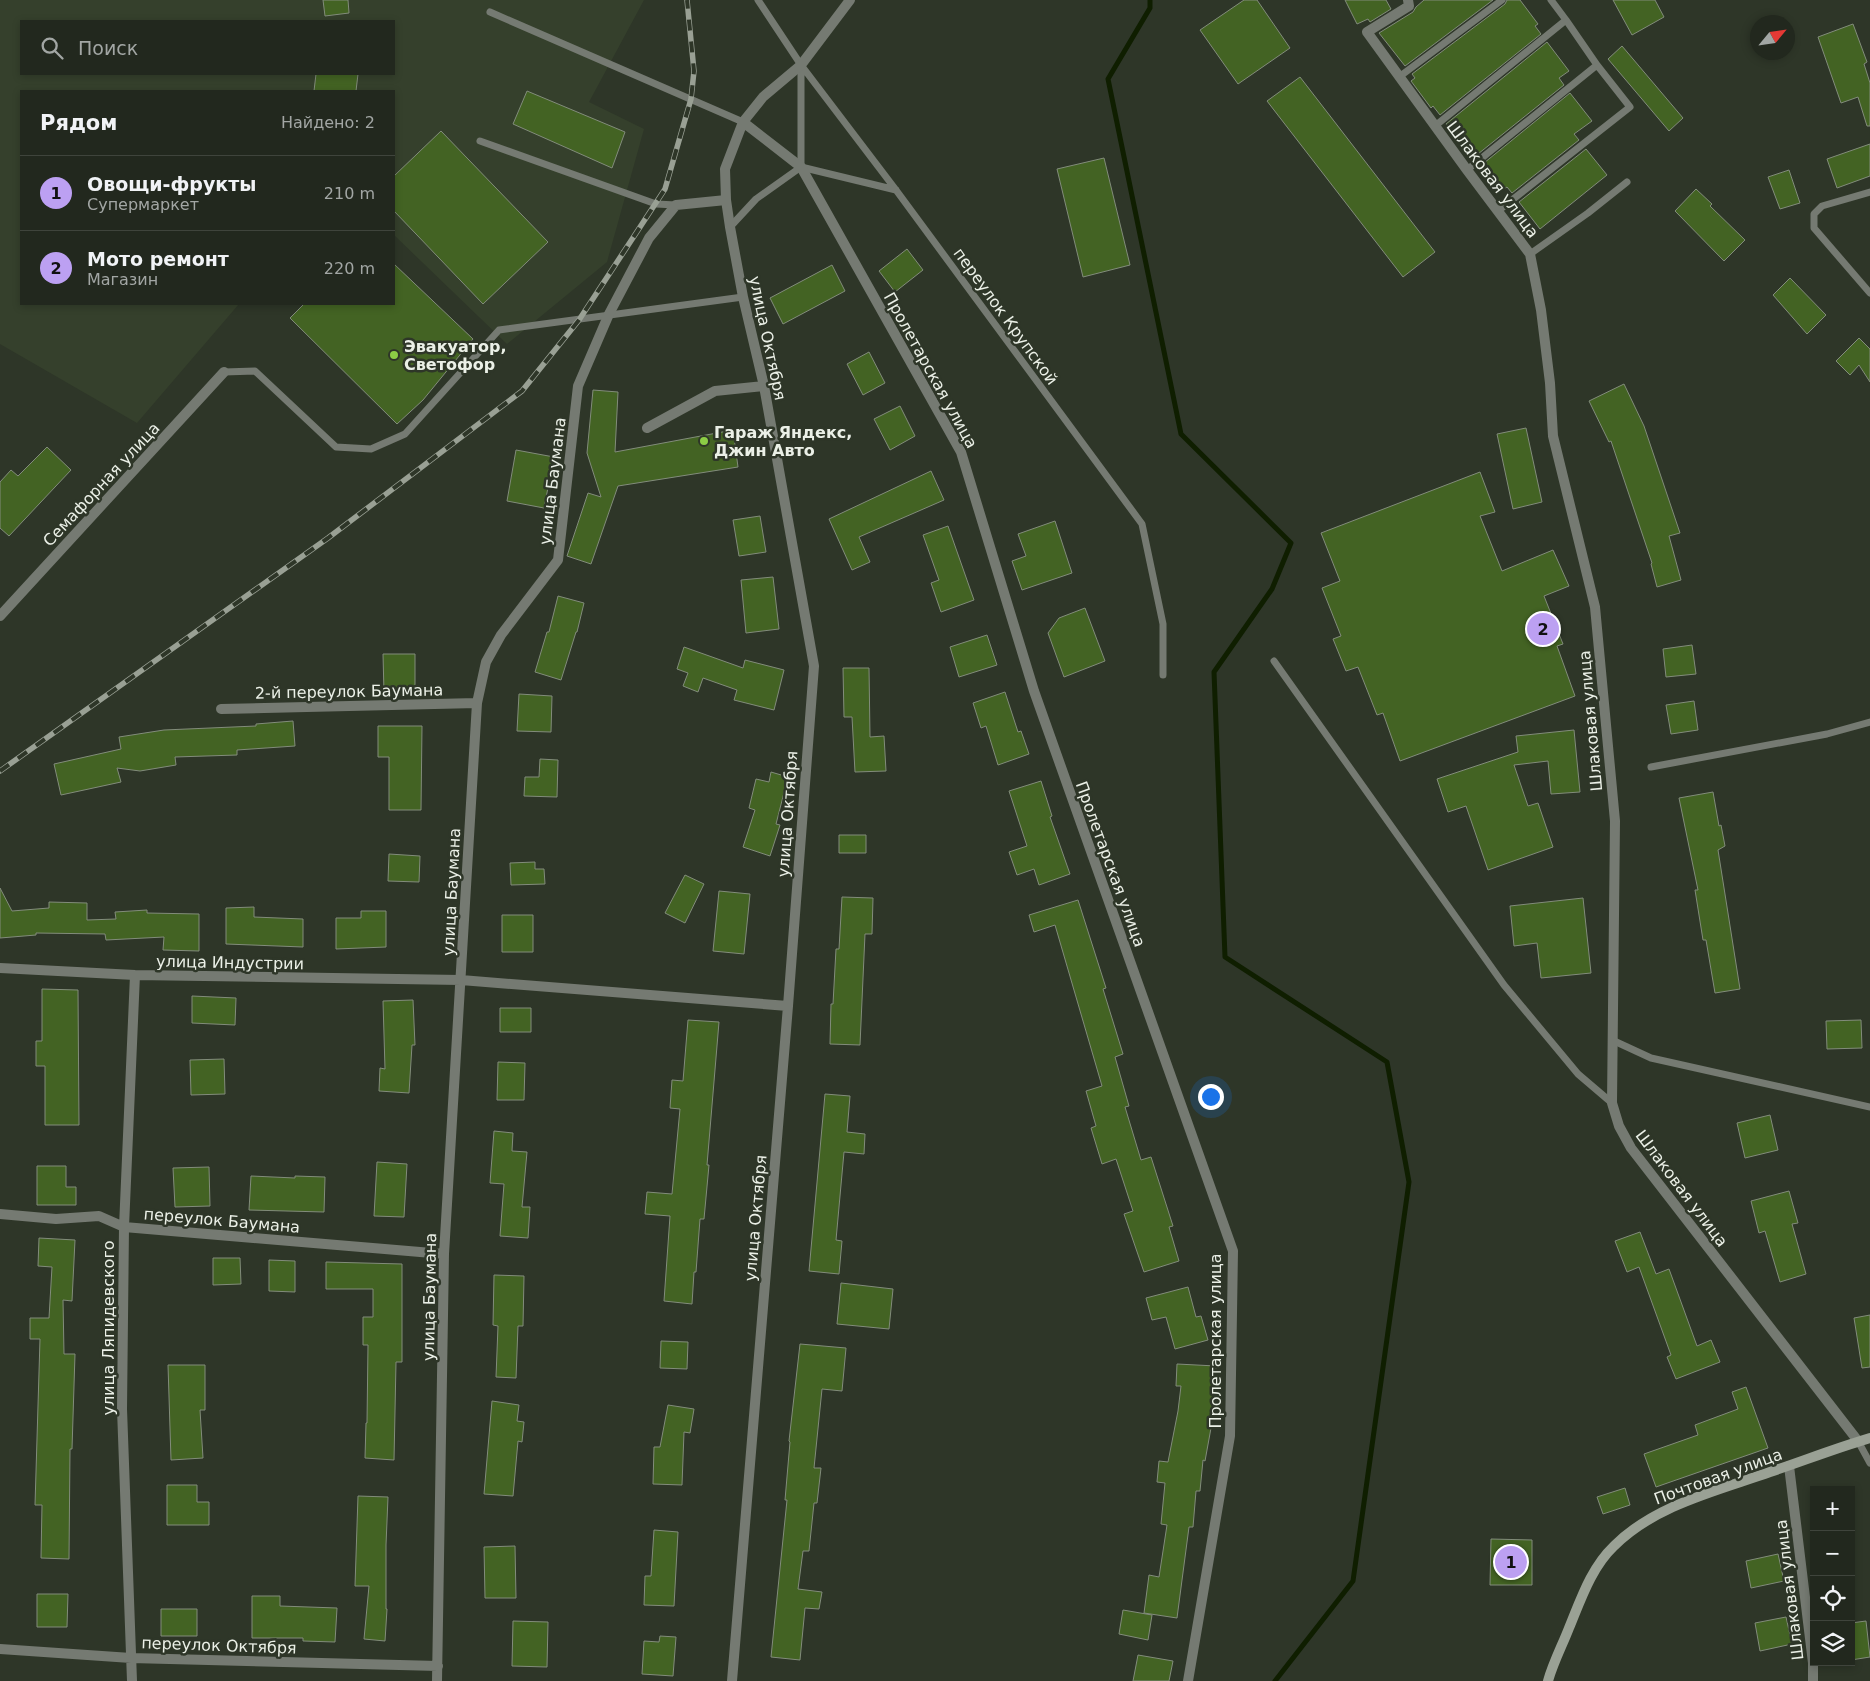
<!DOCTYPE html>
<html lang="ru">
<meta charset="utf-8">
<style>
body{margin:0;font-family:"DejaVu Sans",sans-serif;background:#2e342b;color:#f1f3f6}
.controls{position:absolute;right:15px;bottom:15px;display:grid;overflow:hidden;border-radius:0px;box-shadow:0 2px 8px #0003}
.controls button{width:45px;height:45px;display:grid;place-items:center;padding:0;border:0;border-bottom:1px solid #3f443c;background:#22281e;color:#f1f3f6;font:25px sans-serif}
.compass{position:absolute;left:1750px;top:15px;width:45px;height:45px;border-radius:50%;background:#22281e;box-shadow:0 2px 8px #0003;rotate:61deg}
.you{position:absolute;left:1210px;top:1096px;width:18px;height:18px;margin:-12px;border:4px solid #fff;border-radius:50%;background:#1a73e8;box-shadow:0 0 0 8px #1a73e833}
.badge{display:grid;place-items:center;width:32px;height:32px;border-radius:50%;background:#bca0f2;color:#111;font-size:16px;font-weight:700}
.pin{position:absolute;translate:-50% -50%;border:2px solid #fff;box-shadow:0 1px 5px #0006}
.list{margin:0;padding:0;list-style:none}
h2{display:flex;justify-content:space-between;align-items:center;height:65px;margin:0;padding:0 20px;font-size:21px}
h2 small{font-size:16px;font-weight:400;color:#a2a6a4}
.list li{display:grid;grid-template-columns:32px 1fr auto;gap:15px;align-items:center;box-sizing:border-box;height:75px;padding:0 20px;border-top:1px solid #3f443c}
.list b{display:block;font-size:19px;white-space:nowrap}
.list p{margin:0;font-size:16px;white-space:nowrap;color:#a2a6a4}
.list em{font-size:16px;font-style:normal;color:#a2a6a4}
.icon{flex:none;width:28px;height:28px;fill:none;stroke:currentColor;stroke-width:2;stroke-linecap:round;stroke-linejoin:round}
.map{position:relative;flex:none;width:1870px;height:1681px;overflow:hidden}
.search{position:absolute;background:#22281e;box-shadow:0 2px 8px #0003;left:20px;top:20px;width:375px;height:55px;display:flex;align-items:center;gap:12px;box-sizing:border-box;padding:0 18px;border-radius:0px;color:#a2a6a4;font-size:19px}
.panel{position:absolute;background:#22281e;box-shadow:0 2px 8px #0003;left:20px;top:90px;width:375px;height:215px;border-radius:0px}
.map>svg:first-child{display:block}
.built{fill:#35402c;fill-rule:evenodd}
.lines{fill:none;stroke-linecap:round;stroke-linejoin:round}
.stream{stroke:#0f1e00;stroke-width:5}
.building{fill:#436323;stroke:#828c7b}
.service{stroke:#757a72;stroke-width:7}
.minor{stroke:#757a72;stroke-width:10}
.secondary{stroke:#9aa195;stroke-width:10}
.rail-casing{stroke:#99a094;stroke-width:5.5}
.rail{stroke:#2e3628;stroke-width:4;stroke-dasharray:11;stroke-linecap:butt}
.poi-dot{fill:#8cce45;stroke:#2e3628;stroke-width:2}
.labels{text-anchor:middle;stroke-width:5;stroke-linejoin:round;paint-order:stroke}
.street-label{font-size:16px;fill:#ebf0e7;stroke:#2e3628}
.poi-label{font-size:16px;font-weight:bold;fill:#ebf0e7;stroke:#2e3628;text-anchor:start}
</style>
<div class="map">
<svg width="1870" height="1681" viewBox="0 0 1870 1681">
<rect width="100%" height="100%" fill="#2e3628"/>
<path class="built" d="M0 0H644L589 102 644 129 607 262 507 344 394 235V91H21V304H239L137 423 0 344ZM21 21H394V74H21Z"/>
<g class="lines">
<path class="stream" d="M1150 0V8L1108 79 1181 434 1291 543 1272 589 1214 672 1225 957 1387 1062 1409 1182 1353 1581 1275 1681"/>
</g>
<path class="building" d="M323 0H348L349 13 325 16Z
M1244 0H1257L1290 48 1238 84 1200 30Z
M1345 0H1386L1391 9 1370 22 1368 19 1357 24Z
M1424 0H1493L1405 66 1379 33 1413 12 1416 7Z
M1507 0H1520L1538 24 1535 26 1541 34 1440 115 1433 106 1431 108 1411 81 1415 78 1412 74 1505 4Z
M1613 0H1655L1664 17 1632 35Z
M1853 24 1867 62 1864 64 1870 83V126H1867L1858 97 1841 103 1818 37Z
M1547 42 1569 71 1559 78 1564 85 1478 154 1472 147 1467 150 1446 124Z
M1622 46 1683 118 1669 131 1608 59Z
M316 74H358L356 91H314Z
M1300 77 1435 252 1403 277 1267 101Z
M527 91 625 132 612 168 513 124Z
M1570 93 1592 121 1574 134 1579 140 1512 193 1507 187 1504 189 1484 163Z
M441 131 548 242 483 304 394 211V176Z
M1870 144V176L1837 188 1827 159Z
M1586 149 1607 175 1540 229 1519 202Z
M1104 158 1130 265 1083 277 1057 169Z
M1789 170 1800 203 1780 209 1768 177Z
M1696 189 1712 204 1710 206 1745 240 1724 261 1675 211Z
M907 249 923 270 895 292 879 271Z
M394 264 473 339 423 400 397 424 290 318 304 304H394Z
M832 265 845 291 783 324 770 298Z
M1790 278 1826 315 1807 334 1773 295Z
M1859 338 1870 349V382L1859 365 1850 375 1836 361Z
M869 352 885 383 863 395 847 364Z
M1624 384 1644 426 1680 533 1669 536 1681 580 1657 587 1651 564 1652 563 1611 441 1609 442 1589 401Z
M593 390 618 392 615 452 733 430 738 467 618 486 591 564 567 556 588 493 601 497 587 453Z
M900 406 915 436 890 450 874 419Z
M1526 428 1542 502 1513 509 1497 434Z
M47 447 71 470 9 536 0 528V482L11 470 18 476Z
M516 450 554 457 544 508 507 501Z
M931 471 944 500 859 537 870 562 852 570 829 519Z
M1480 472 1495 512 1480 516 1502 571 1553 550 1569 586 1544 596 1563 644 1557 646 1575 696 1400 761 1383 713 1377 715 1358 667 1346 671 1333 639 1341 636 1322 588 1340 581 1321 533Z
M760 516 766 552 739 556 733 520Z
M1055 521 1072 573 1022 590 1012 561 1026 556 1018 534Z
M948 526 974 600 941 612 931 583 939 580 923 535Z
M773 577 779 629 746 633 741 580Z
M558 596 584 603 577 632H576L561 680 535 672 547 632H549Z
M1085 608 1105 661 1064 677 1048 633 1059 618Z
M987 635 997 665 959 677 950 647Z
M1692 645 1696 674 1666 677 1663 649Z
M684 647 743 668 745 660 784 670 774 710 734 700 737 690 703 678 698 692 683 686 688 673 677 669Z
M383 654H415V692L384 693Z
M843 668H869L870 737 884 736 886 771 855 772 852 717H844Z
M1005 692 1018 732 1021 731 1029 754 998 765 986 726 981 728 973 703Z
M519 694 552 696 551 732 517 731Z
M1694 701 1698 730 1671 734 1666 705Z
M293 721 295 746 237 750V755L175 757 176 765 140 771 117 768 121 782 61 795 54 764 121 749 119 737 164 730 256 726V724Z
M378 726H422L421 810H389V757H378Z
M1574 730 1580 792 1551 794 1548 761 1514 765 1528 806 1538 803 1553 847 1488 870 1466 806 1448 812 1437 779 1518 752 1516 736Z
M540 759 558 760 557 797 524 796 525 777H539Z
M771 772 788 777 776 824 780 825 770 856 743 847 755 810 749 808 756 779 769 782Z
M1041 781 1052 816 1050 817 1070 874 1039 885 1034 869 1017 875 1009 852 1027 846 1009 791Z
M1713 792 1719 826 1721 825 1725 846 1718 850 1740 989 1715 993 1706 940H1703L1695 890H1698L1679 798Z
M839 835H866V853H839Z
M389 854 420 856 419 882 388 881Z
M535 862V869H544L545 884 511 885 510 863Z
M685 875 704 884 685 923 665 913Z
M0 888 12 911 49 908V902L87 903V920L116 919 115 912 147 910V913L199 914V951L163 950 164 937 106 940 105 934 36 933V935L0 938Z
M719 891 750 894 744 954 713 951Z
M842 897 873 898 872 934H865L860 1045 830 1044 831 1004H833L836 949H839Z
M1583 898 1591 973 1541 978 1537 943 1514 946 1510 906Z
M1078 900 1106 988 1103 989 1123 1054 1115 1057 1129 1106 1125 1107 1141 1160 1151 1157 1173 1226 1169 1227 1179 1261 1144 1272 1124 1214 1133 1211 1116 1159 1102 1164 1091 1128 1096 1126 1086 1091 1102 1086 1055 925 1034 932 1029 915Z
M254 907V917L303 919V947L226 944V908Z
M361 911H386V947L336 949V918H361Z
M502 915H533V952H502Z
M42 989 78 990 79 1125H45V1066H36V1041H42Z
M192 996 236 998 235 1025 192 1023Z
M413 1000 415 1045H412L409 1093 379 1091 380 1068 385 1069 383 1001Z
M500 1008H531V1032H500Z
M688 1020 719 1022 707 1165H709L704 1219H700L696 1272H694L692 1304 664 1301 670 1216 645 1214 647 1192 672 1194 680 1109 670 1108 672 1080 683 1081Z
M1861 1020 1862 1048 1827 1049 1826 1021Z
M224 1059 225 1094 191 1095 190 1060Z
M498 1062 525 1063 524 1100H497Z
M825 1094 850 1096 847 1132 865 1134 864 1154 844 1152 836 1240 842 1241 839 1274 809 1271Z
M1770 1115 1778 1150 1745 1158 1737 1123Z
M494 1131 513 1133 512 1151 527 1152 522 1207H530L528 1238 500 1236 504 1184 490 1183Z
M377 1162 407 1164 404 1217 374 1216Z
M37 1166H66V1187H76V1205H37Z
M209 1167 210 1206 175 1207 173 1168Z
M251 1176 295 1178V1176L325 1177 324 1212 249 1210Z
M1789 1191 1798 1223 1792 1224 1806 1274 1780 1282 1765 1231 1759 1233 1751 1201Z
M1640 1232 1656 1274 1669 1269 1697 1346 1711 1340 1720 1362 1676 1379 1667 1357 1671 1355 1639 1267 1627 1272 1615 1241Z
M39 1238 75 1240 72 1301 63 1300 64 1354H75L72 1449H70L69 1559 41 1558 42 1505H35L40 1339H30V1318H49L52 1267 38 1266Z
M213 1258H240L241 1284 213 1285Z
M269 1260 295 1261V1292L269 1291Z
M326 1262 402 1264V1362H396L394 1460 365 1458 366 1423H367L368 1345H363V1317H373V1289H326Z
M494 1275 524 1276 523 1326H518L516 1378 496 1377 498 1326 493 1325Z
M841 1283 893 1289 889 1329 837 1324Z
M1188 1287 1196 1317 1201 1316 1208 1340 1175 1349 1166 1317 1152 1320 1146 1298Z
M1870 1315V1367L1862 1368 1854 1318Z
M661 1341 688 1342 687 1369 660 1368Z
M800 1344 846 1348 842 1391 822 1389 814 1468H821L817 1503H814L809 1551H803L798 1589 822 1592 819 1609 805 1608 800 1660 771 1657 787 1500H785L790 1442 789 1441Z
M1177 1364 1216 1366 1214 1394 1217 1395 1205 1461 1203 1460 1200 1491H1196L1193 1527H1189L1177 1618 1144 1613 1149 1575 1159 1577 1167 1525 1161 1524 1165 1483 1157 1482 1159 1461 1168 1462 1178 1411 1181 1386H1176Z
M168 1365H205V1410H200L203 1458 171 1460Z
M1746 1387 1768 1448 1656 1487 1644 1454 1698 1435 1695 1425 1738 1409 1732 1392Z
M492 1401 519 1405 517 1421 524 1422 522 1442 518 1441 513 1496 484 1494Z
M668 1405 694 1409 690 1433 684 1432 682 1485 653 1484 654 1447H660Z
M167 1485H197V1502H209V1525H167Z
M1625 1488 1630 1505 1603 1514 1597 1497Z
M358 1496 388 1497 386 1545V1609H387L385 1641 364 1639 369 1586H355Z
M654 1530 678 1532 674 1606 644 1605 645 1576H651Z
M1491 1539 1532 1540V1585H1490Z
M515 1546 516 1598H485L484 1547Z
M1778 1554 1784 1581 1751 1588 1746 1561Z
M37 1594H68L67 1627H37Z
M252 1596H280V1606L337 1608 335 1642 303 1641V1638H252Z
M161 1609H197V1636H161Z
M1123 1610 1152 1615 1148 1640 1119 1634Z
M1786 1617 1792 1644 1760 1651 1755 1623Z
M513 1621 548 1622 547 1667 512 1666Z
M1866 1621 1870 1657 1851 1660V1623Z
M660 1636 676 1637 673 1676 642 1674 644 1641 659 1642Z
M1138 1655 1173 1661 1169 1681H1133Z"/>
<g class="lines">
<path class="service" d="M758 0 801 65 896 190 1142 524 1163 624V675
M490 12 743 122
M1399 77 1502 0
M1435 126 1566 20 1551 0
M480 141 656 204 676 205
M801 167 896 190
M1467 170 1597 65 1566 20
M1870 192 1822 206 1814 214V228L1870 293
M1498 211 1630 107 1597 65
M730 227 756 199 801 167V66
M1530 254 1588 213 1627 182
M224 372 255 371 336 447 371 449 405 434 499 330 743 297
M1274 661 1504 985 1578 1074 1612 1103
M1651 767 1827 734 1870 722
M1612 1040 1651 1058 1870 1107
M1858 1441 1870 1463"/>
<path class="minor" d="M1408 0 1409 6 1367 32 1467 170 1530 254 1541 310 1550 383 1553 436 1595 607 1615 821 1612 1103 1619 1126 1631 1148 1858 1441
M743 122 801 167 961 452 1034 691 1233 1251 1230 1436 1188 1681
M647 428 715 391 764 386
M0 616 224 372
M221 709 477 703
M0 968 135 975 461 980 788 1006
M0 1214 56 1219 99 1216 124 1227 444 1254
M1789 1466 1813 1663V1681
M0 1649 131 1658 438 1666
M132 1681 122 1409 124 1227 135 975
M437 1681 444 1254 477 703 486 662 501 635 558 560 578 386 609 314 649 238 676 205 726 200
M732 1681 788 1006 814 666 764 386 743 297 730 227 726 200 725 169 743 122 763 97 801 65 850 0"/>
<path class="secondary" d="M1548 1681C1553 1663 1562 1646 1569 1628 1581 1599 1591 1568 1614 1546 1655 1505 1716 1491 1770 1472 1803 1461 1836 1448 1870 1438"/>
<defs>
<path id="rail" d="M0 771 328 538 522 391 579 320 665 189 691 99 694 71 687 0"/>
</defs>
<use href="#rail" class="rail-casing"/>
<use href="#rail" class="rail"/>
</g>
<g class="poi-dot">
<circle cx="394" cy="355" r="5"/>
<circle cx="704" cy="441" r="5"/>
</g>
<g class="labels">
<g class="street-label">
<text transform="translate(1493 179) rotate(53)" y="6">Шлаковая улица</text>
<text transform="translate(1006 316) rotate(54)" y="6">переулок Крупской</text>
<text transform="translate(768 338) rotate(78)" y="6">улица Октября</text>
<text transform="translate(931 370) rotate(61)" y="6">Пролетарская улица</text>
<text transform="translate(552 481) rotate(-83)" y="6">улица Баумана</text>
<text transform="translate(101 484) rotate(-47)" y="6">Семафорная улица</text>
<text transform="translate(349 691) rotate(-1)" y="6">2-й переулок Баумана</text>
<text transform="translate(1590 721) rotate(-95)" y="6">Шлаковая улица</text>
<text transform="translate(787 814) rotate(-86)" y="6">улица Октября</text>
<text transform="translate(1111 864) rotate(70)" y="6">Пролетарская улица</text>
<text transform="translate(451 892) rotate(-87)" y="6">улица Баумана</text>
<text transform="translate(230 962) rotate(1)" y="6">улица Индустрии</text>
<text transform="translate(1682 1188) rotate(53)" y="6">Шлаковая улица</text>
<text transform="translate(755 1218) rotate(-85)" y="6">улица Октября</text>
<text transform="translate(222 1220) rotate(5)" y="6">переулок Баумана</text>
<text transform="translate(429 1297) rotate(-89)" y="6">улица Баумана</text>
<text transform="translate(108 1328) rotate(-90)" y="6">улица Ляпидевского</text>
<text transform="translate(1215 1341) rotate(-90)" y="6">Пролетарская улица</text>
<text transform="translate(1718 1476) rotate(-20)" y="6">Почтовая улица</text>
<text transform="translate(1789 1590) rotate(-97)" y="6">Шлаковая улица</text>
<text transform="translate(219 1645) rotate(2)" y="6">переулок Октября</text>
</g>
<g class="poi-label">
<text x="404" y="352">Эвакуатор,<tspan x="404" dy="18">Светофор</tspan></text>
<text x="714" y="438">Гараж Яндекс,<tspan x="714" dy="18">Джин Авто</tspan></text>
</g>
</g>
</svg>
<div class="controls">
<button>+</button>
<button>−</button>
<button><svg class="icon" aria-label="locate" viewBox="0 0 24 24"><circle cx="12" cy="12" r="6"/><path d="M12 2v4M12 18v4M2 12h4M18 12h4"/></svg></button>
<button><svg class="icon" aria-label="layers" viewBox="0 0 24 24"><path d="M12 4l9 5-9 5-9-5zM3 14l9 5 9-5"/></svg></button>
</div>
<svg class="compass" viewBox="-18 -18 36 36"><path d="M0-13l5 13h-10z" fill="#e53935"/><path d="M0 13l5-13h-10z" fill="#a2a6a4"/></svg>
<div class="you"></div>
<div class="pin badge" style="left:1511px;top:1562px">1</div>
<div class="pin badge" style="left:1543px;top:629px">2</div>
<div class="search"><svg class="icon" aria-label="search" viewBox="0 0 24 24"><circle cx="10" cy="10" r="6"/><path d="M15 15l6 6"/></svg>Поиск</div>
<section class="panel">
<h2>Рядом<small>Найдено: 2</small></h2>
<ul class="list">
<li><span class="badge">1</span><div><b>Овощи-фрукты</b><p>Супермаркет</p></div><em>210 m</em></li>
<li><span class="badge">2</span><div><b>Мото ремонт</b><p>Магазин</p></div><em>220 m</em></li>
</ul>
</section>
</div>
